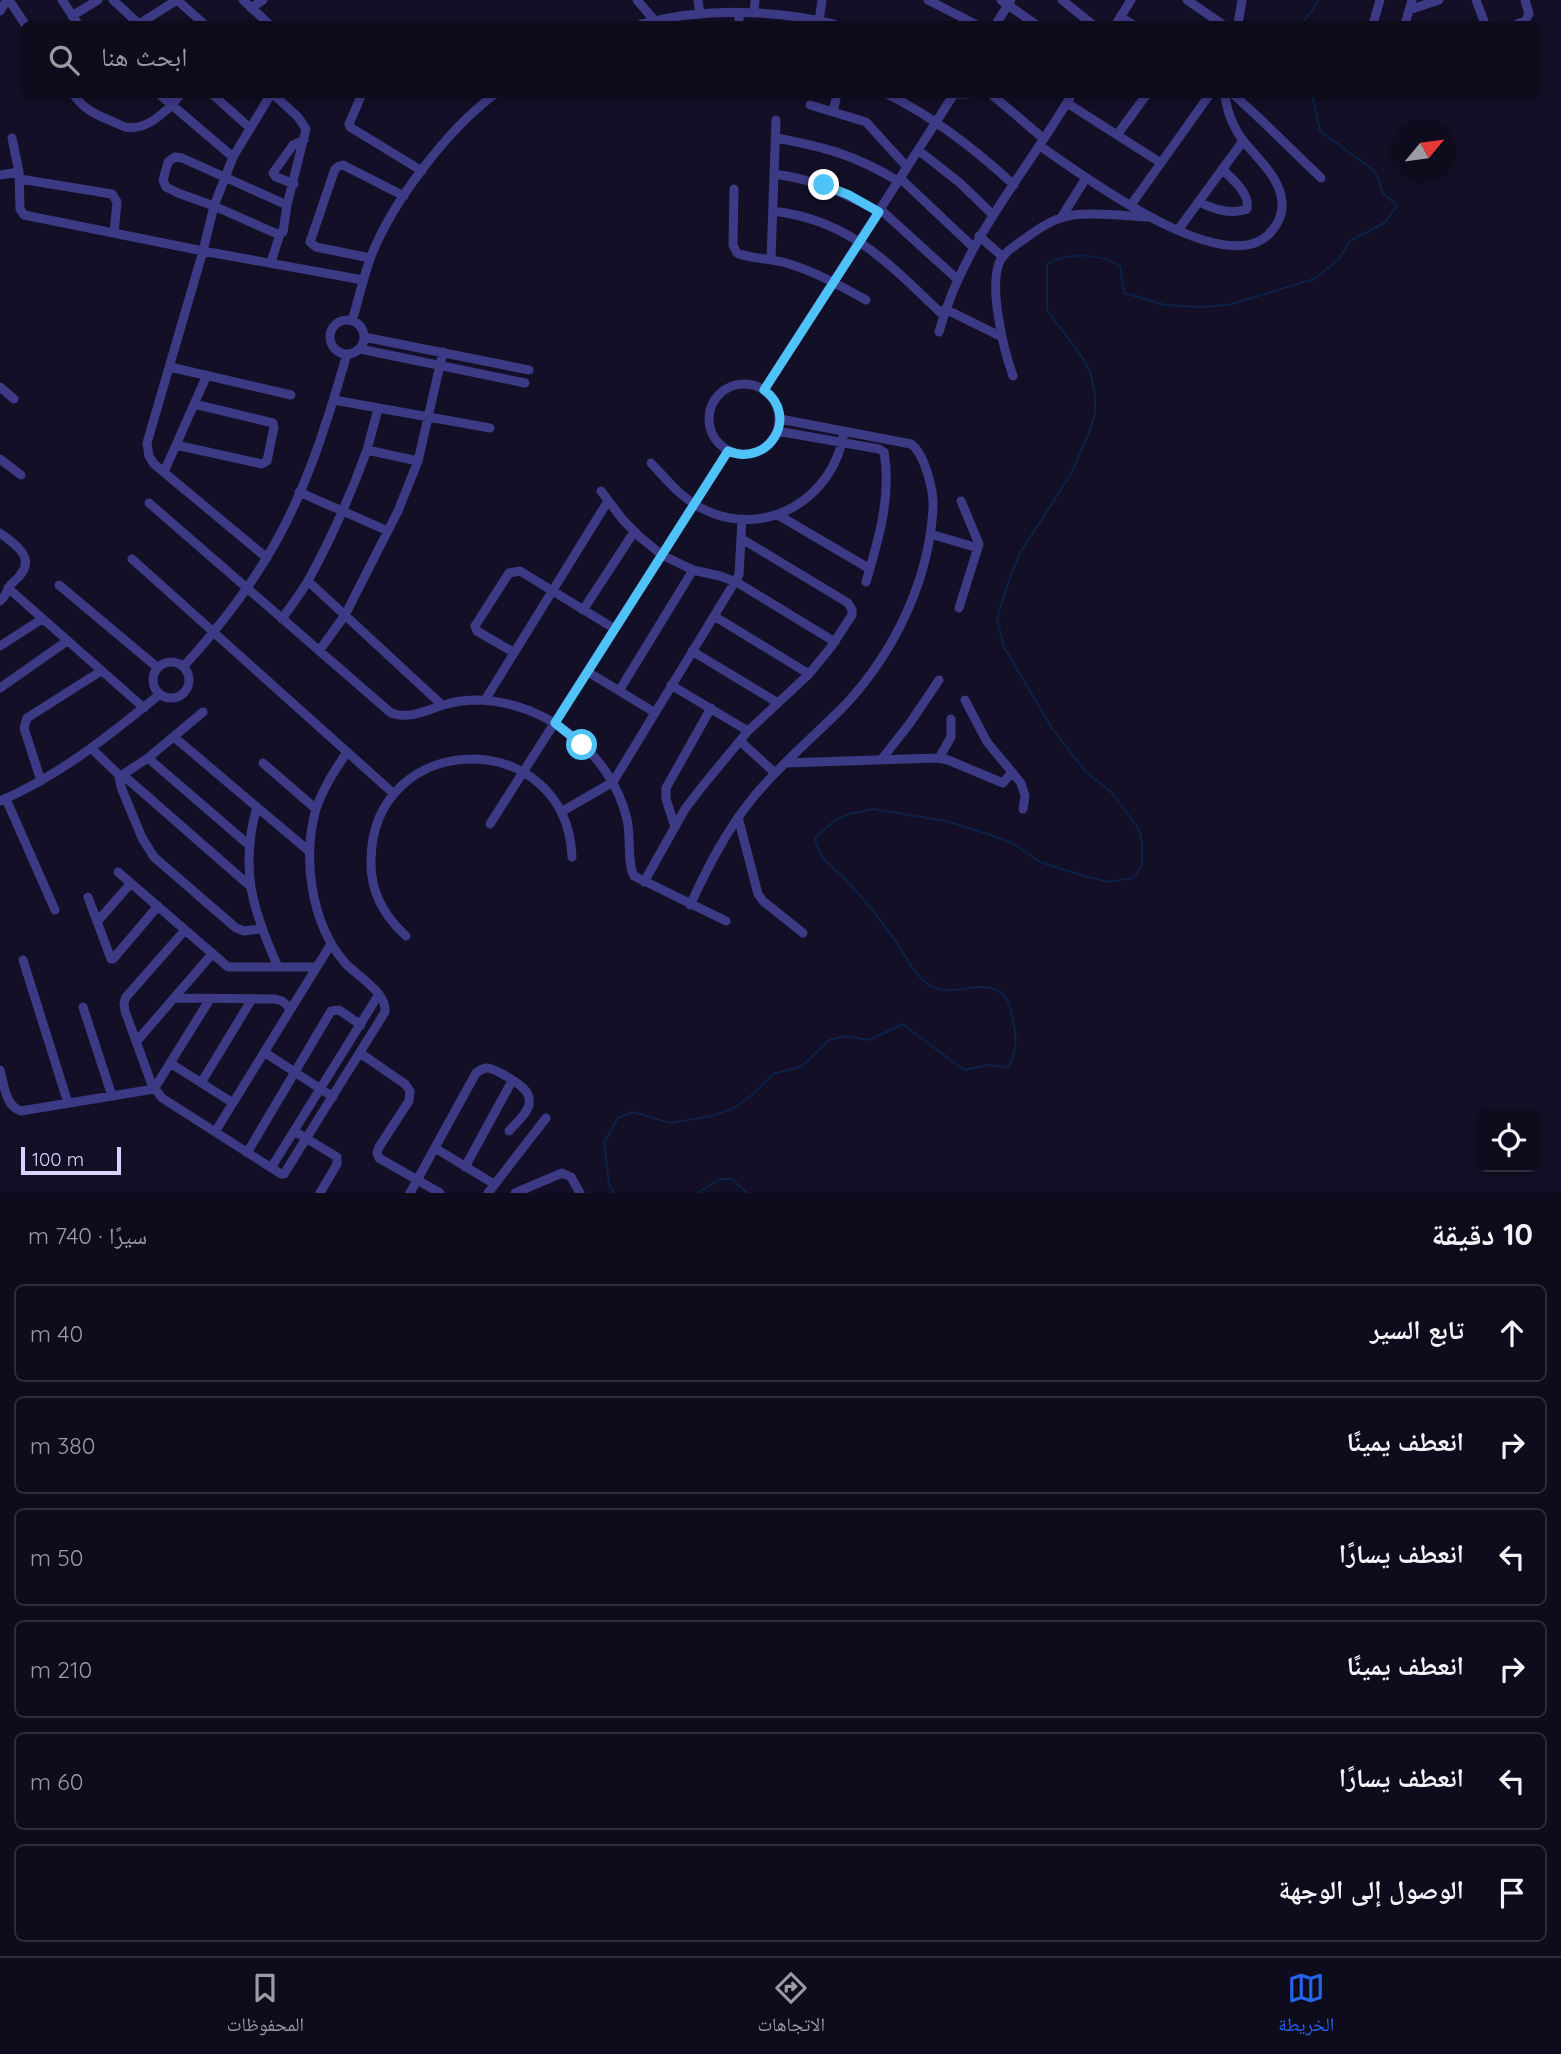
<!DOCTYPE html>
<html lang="ar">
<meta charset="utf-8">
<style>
body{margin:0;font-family:Quicksand,"Noto Naskh Arabic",sans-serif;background:#171425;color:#f1f3f6;direction:rtl}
.controls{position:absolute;right:21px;bottom:21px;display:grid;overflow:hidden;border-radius:10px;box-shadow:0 4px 10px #0003}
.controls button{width:63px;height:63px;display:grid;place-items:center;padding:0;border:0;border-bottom:2px solid #2e2b3b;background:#0e0b1c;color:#f1f3f6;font:35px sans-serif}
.compass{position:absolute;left:1393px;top:119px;width:63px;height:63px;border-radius:50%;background:#0e0b1c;box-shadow:0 4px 10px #0003;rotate:61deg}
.scale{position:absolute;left:21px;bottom:18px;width:100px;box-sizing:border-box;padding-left:7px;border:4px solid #d9d4ff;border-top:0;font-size:19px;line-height:24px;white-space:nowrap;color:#d9d4ff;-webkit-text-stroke:5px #130f26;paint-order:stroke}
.stop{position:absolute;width:21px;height:21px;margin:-16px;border:5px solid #4fc3f7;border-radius:50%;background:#fff}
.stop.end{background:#4fc3f7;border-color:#fff;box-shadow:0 2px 7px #0008}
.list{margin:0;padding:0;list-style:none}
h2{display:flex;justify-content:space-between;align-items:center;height:91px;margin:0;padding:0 28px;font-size:30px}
h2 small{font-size:23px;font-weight:400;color:#9b9ba3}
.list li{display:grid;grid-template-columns:46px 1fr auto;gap:21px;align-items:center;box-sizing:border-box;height:98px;margin:0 14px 14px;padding:0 14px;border:2px solid #2e2b3b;border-radius:10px}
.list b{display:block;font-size:26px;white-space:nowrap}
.list em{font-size:23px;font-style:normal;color:#9b9ba3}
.icon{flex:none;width:38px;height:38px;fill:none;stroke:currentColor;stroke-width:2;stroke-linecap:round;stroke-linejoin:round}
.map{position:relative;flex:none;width:1561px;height:1193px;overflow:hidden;direction:ltr}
.search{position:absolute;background:#0e0b1c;box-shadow:0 4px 10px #0003;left:21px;right:21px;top:21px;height:77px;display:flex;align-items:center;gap:18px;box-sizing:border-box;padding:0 24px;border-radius:10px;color:#9b9ba3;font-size:26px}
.sheet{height:763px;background:#0e0b1c}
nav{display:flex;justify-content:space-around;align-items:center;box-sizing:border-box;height:98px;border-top:2px solid #2e2b3b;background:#0e0b1c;font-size:19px;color:#9b9ba3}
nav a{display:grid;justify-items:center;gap:4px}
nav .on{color:#2563eb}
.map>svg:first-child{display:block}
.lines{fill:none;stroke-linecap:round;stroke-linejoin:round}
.stream{stroke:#0c2248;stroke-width:2}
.minor{stroke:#3d3a85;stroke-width:9}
.route{stroke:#4fc3f7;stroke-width:9}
</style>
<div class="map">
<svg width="1561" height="1193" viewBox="0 0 1561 1193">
<rect width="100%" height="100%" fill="#130f26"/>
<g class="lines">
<path class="stream" d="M1302 24 1319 0
M614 1193 609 1184 604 1143 618 1118 633 1112 670 1123 711 1116 732 1109 752 1095 773 1074 802 1066 829 1040 846 1036 869 1040 903 1024C923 1040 943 1054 964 1070L989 1065 1008 1067C1017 1052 1017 1038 1013 1021 1011 1014 1011 1006 1007 1000 991 973 956 998 933 987 917 980 908 960 899 946 884 924 867 903 849 883 835 867 819 862 815 838L834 821 849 814 873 809 946 821 988 834 1012 843 1040 862 1074 873 1108 882 1133 878 1142 866V843L1139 829 1111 792 1087 773 1053 730 1004 647 997 619 1008 583 1020 553 1071 474 1090 430 1095 413V395L1090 371 1080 354 1047 310V264C1068 252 1100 253 1120 266L1124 293 1165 305 1201 307 1228 305 1314 279 1339 259 1350 241 1384 223 1397 206 1382 192 1378 177 1372 169 1320 131 1312 94
M697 1193 721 1179H732L747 1193"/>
<path class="minor" d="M9 0 25 24
M62 0 78 24
M113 0 139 24
M177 0 204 24
M243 0 269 24
M637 0 655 21
M698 0 700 14
M928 0 975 24
M1001 0 1035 24
M1062 0 1092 24
M1187 0 1222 24
M1476 0 1485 24
M251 8 263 0
M1409 10 1439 0
M0 11 7 0
M754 13 755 0
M72 16 98 0
M1120 17 1132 24
M819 21 822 0
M139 24 177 0
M641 24C703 8 772 9 834 24
M739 24V13
M996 24 1011 0
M1116 24 1131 0
M1238 24 1242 0
M1373 24 1380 0
M1405 24 1412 0
M1517 24 1525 21 1529 14 1525 0
M73 94C83 108 94 114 109 120 114 122 120 125 125 127 147 132 168 110 181 94
M159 94 233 157
M212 94 250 128
M273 94 298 117 306 129 287 205 283 232 280 234 275 233 214 206 178 193 166 187 163 180 168 162 175 157 182 158 287 205
M362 94 349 124 350 127 422 171
M887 94C934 117 975 149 1014 185
M957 94H968
M991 94 1044 139
M1233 94 1257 116 1321 178
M1067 103 1161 163
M810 105 866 122 907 167
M833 112 837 94
M1117 135 1147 94
M12 138 19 172 20 209 24 215 203 251 363 280
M776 138C825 147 855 155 898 181
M1040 146C1082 175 1221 279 1268 235 1278 225 1283 215 1282 202 1280 176 1256 158 1242 139 1233 127 1226 109 1225 94
M918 150 960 183 993 215
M774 174C813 179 845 193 879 212
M0 175 19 172
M900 178 973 247
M20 179 112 194 117 202 114 233
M294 184 276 177 273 173 293 145 304 140
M734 189 733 245 737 253C751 259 770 258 786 263 814 271 841 286 866 300
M1199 202C1213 209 1232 215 1247 209 1250 193 1233 180 1222 169
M1131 205 1210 94
M880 209 957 279
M773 211C851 220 890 265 943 315
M1061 218 1086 178
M1178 230 1243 141
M979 236 1003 257
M370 258 316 247 310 242 335 169 339 166 343 165 404 196
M771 259 776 120
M271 262 280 234
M945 309 1002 337
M330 337a17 17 0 1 1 34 0a17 17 0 1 1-34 0Z
M352 321C358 301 363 279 370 259 391 203 447 130 495 94
M939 332C963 242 1026 173 1072 94
M364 337 529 370
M360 349 525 383
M170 367 291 395
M1013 376C1004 351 987 283 1001 259 1007 249 1021 242 1030 235 1044 225 1057 217 1074 215 1097 212 1126 216 1150 217
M709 419a35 35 0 1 1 70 0a35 35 0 1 1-70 0Z
M0 387 14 399
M764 390 954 94
M334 400 490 428
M777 431 879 449 884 452C892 496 878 541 866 582
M176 445 262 464 267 461 274 427 273 423 194 404
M367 450 378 409
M0 459 21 475
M651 463C667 480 681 498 703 509 765 540 834 499 844 432
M164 472 207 375
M601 491 623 520 640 537 662 555 693 570 720 576 738 583 835 642
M299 492 388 531
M149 503 391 713C411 720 428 709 447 704 457 701 468 700 479 700 546 702 611 753 627 819 631 835 627 864 634 876L726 921
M778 515 870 569
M0 533C13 543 35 556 21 574 18 579 12 582 9 587 6 593 6 596 0 601
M930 534 978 548
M267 558 154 464 149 456 147 443 203 251 214 206 233 157 271 94
M132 559 394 794
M308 581 442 705
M59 585 158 668
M8 588 144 708
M959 608 979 544 961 501
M583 610 634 532
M714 616 809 674
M282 619C291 606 301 593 309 579 332 537 351 494 367 450L418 461
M0 646 42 619
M319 651 345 615 398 511 418 461 443 352
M692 651 778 703
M513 652 477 631 475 626 509 573 520 571 615 629
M153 680a18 18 0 1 1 36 0a18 18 0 1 1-36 0Z
M183 667C214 633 243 597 267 557 305 495 327 423 347 354
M588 672 654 712
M671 685 748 731
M0 688 67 641
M619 691 693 570
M485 700 608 501
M965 700 987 742 1021 783 1025 796 1023 809
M174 737 310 852
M740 741 775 773
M91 748 119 775 121 787 142 838 154 857 236 928 244 931 261 929
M148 758 250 846
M939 758 951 737V719
M881 760 910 723 939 680
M263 763 316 809
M785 763 937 758 948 760 1003 783 1012 772
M123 775 250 886
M119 777 148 758 203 712
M41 781 24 728 27 718 101 671
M6 799 55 910
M0 801C59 776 110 735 160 694
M257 807C239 869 253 911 278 967
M561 812 613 782 739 575 742 519
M738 817 758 894 763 901 803 933
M490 824 728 451
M675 827 666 799V788L711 708
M118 872 228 967H317
M644 882 685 809 701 788 748 731 809 674 831 647 852 615V610L848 603 742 539
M88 897 111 959H113L158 906
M690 905C708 867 726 831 752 799 780 764 815 736 846 704 895 651 929 580 933 508 934 492 925 454 911 444L780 419
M97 922 131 883
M185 930 126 997 124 1003 125 1011 152 1085 162 1098 281 1174H284L385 1012C387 993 359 977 346 964 311 925 302 858 316 809 323 788 335 770 347 752
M406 936C384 916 370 890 371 860 373 727 567 725 572 857
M23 960 68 1103
M174 998 275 999 282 1001 291 1009
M83 1007 112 1096
M136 1042 212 954
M264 1052 333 1097
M360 1053 405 1084 410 1091 409 1101 379 1147 377 1153 379 1158 440 1193
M170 1063 233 1103
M0 1070C4 1084 5 1106 21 1111L154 1089 210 999
M201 1083 252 999
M294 1131 337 1157V1164L320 1193
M215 1132 331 944
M435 1148 494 1184
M247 1153 331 1011 339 1010 361 1025
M465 1167 512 1081
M271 1168 379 994
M410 1193 476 1073C480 1070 481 1069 486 1068 493 1067 519 1083 524 1089 528 1093 530 1099 529 1105 527 1114 515 1124 509 1131
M488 1193 546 1118
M515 1193 562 1173 571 1177 580 1193"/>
</g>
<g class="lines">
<path class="route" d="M582 745 555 723 728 451C769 468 800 416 764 390L879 212 849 195 824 185"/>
</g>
</svg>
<div class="controls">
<button><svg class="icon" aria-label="locate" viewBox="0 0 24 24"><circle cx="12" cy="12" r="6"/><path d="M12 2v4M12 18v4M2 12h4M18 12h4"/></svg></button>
</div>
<svg class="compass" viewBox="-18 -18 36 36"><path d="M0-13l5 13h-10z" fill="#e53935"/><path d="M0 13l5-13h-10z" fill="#9b9ba3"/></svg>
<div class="scale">100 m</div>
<div class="stop" style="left:582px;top:745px"></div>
<div class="stop end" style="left:824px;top:185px"></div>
<div class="search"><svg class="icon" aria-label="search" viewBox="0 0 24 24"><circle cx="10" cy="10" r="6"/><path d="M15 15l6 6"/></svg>ابحث هنا</div>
</div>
<section class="sheet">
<h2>10 دقيقة<small>سيرًا · 740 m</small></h2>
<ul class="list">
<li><svg class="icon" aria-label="ahead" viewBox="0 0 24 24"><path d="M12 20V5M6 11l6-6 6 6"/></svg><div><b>تابع السير</b></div><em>40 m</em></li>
<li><svg class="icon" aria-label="right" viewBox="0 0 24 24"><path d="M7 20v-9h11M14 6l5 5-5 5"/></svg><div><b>انعطف يمينًا</b></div><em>380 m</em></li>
<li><svg class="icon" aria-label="left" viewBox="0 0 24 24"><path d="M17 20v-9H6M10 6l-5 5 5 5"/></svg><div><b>انعطف يسارًا</b></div><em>50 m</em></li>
<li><svg class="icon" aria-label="right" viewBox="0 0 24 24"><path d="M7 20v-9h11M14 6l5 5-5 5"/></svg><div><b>انعطف يمينًا</b></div><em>210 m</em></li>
<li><svg class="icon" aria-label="left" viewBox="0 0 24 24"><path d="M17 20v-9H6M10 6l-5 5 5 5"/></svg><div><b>انعطف يسارًا</b></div><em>60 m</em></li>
<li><svg class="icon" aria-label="arrive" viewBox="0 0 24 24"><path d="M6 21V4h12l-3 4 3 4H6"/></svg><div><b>الوصول إلى الوجهة</b></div></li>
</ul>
</section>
<nav>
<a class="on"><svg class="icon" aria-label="map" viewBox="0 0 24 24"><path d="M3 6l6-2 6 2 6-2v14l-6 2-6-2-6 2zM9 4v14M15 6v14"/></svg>الخريطة</a>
<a><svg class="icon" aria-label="directions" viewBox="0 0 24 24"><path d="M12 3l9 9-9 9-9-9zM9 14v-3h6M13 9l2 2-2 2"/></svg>الاتجاهات</a>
<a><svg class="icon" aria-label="saved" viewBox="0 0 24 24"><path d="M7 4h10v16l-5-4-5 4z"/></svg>المحفوظات</a>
</nav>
